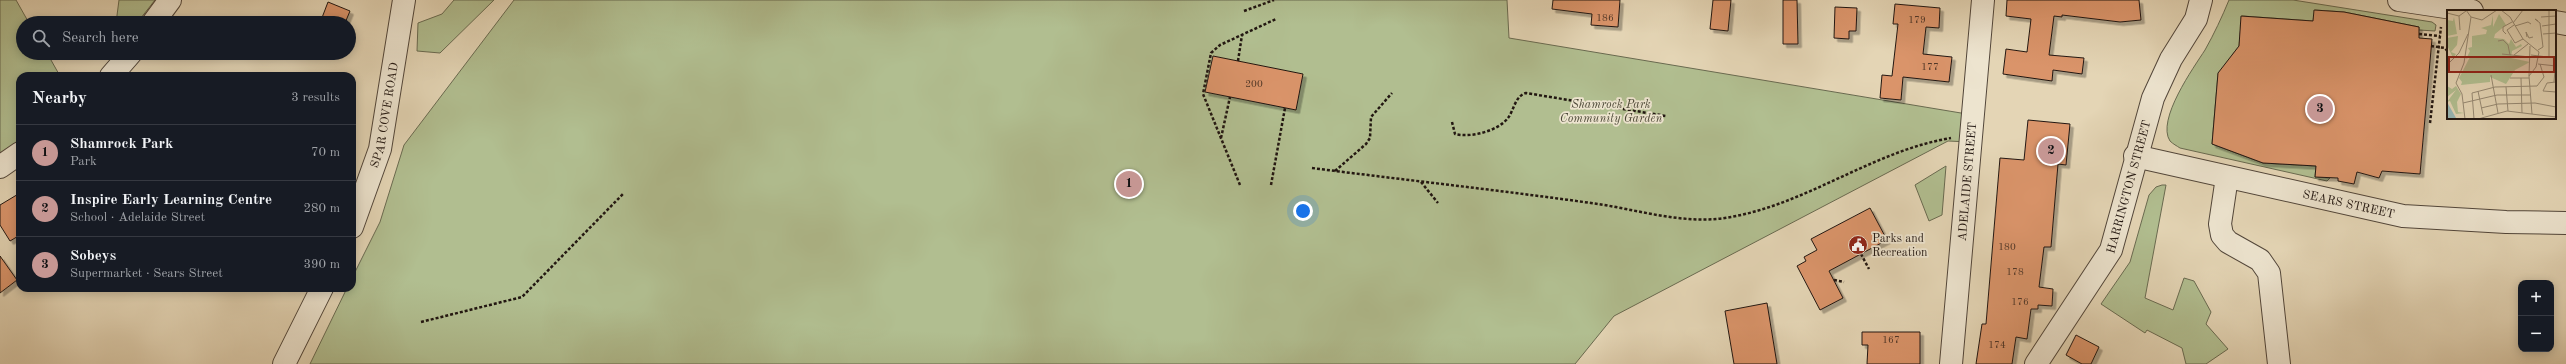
<!DOCTYPE html>
<meta charset="utf-8">
<style>
body{margin:0;font-family:"Old Standard TT",serif;background:#20242c;color:#f1f3f6}
.controls{position:absolute;right:12px;bottom:12px;display:grid;overflow:hidden;border-radius:8px;box-shadow:0 2px 10px #0003}
.controls button{width:36px;height:36px;display:grid;place-items:center;padding:0;border:0;border-bottom:1px solid #363941;background:#171b24;color:#f1f3f6;font:20px sans-serif}
.you{position:absolute;left:1303px;top:211px;width:14px;height:14px;margin:-10px;border:3px solid #fff;border-radius:50%;background:#1a73e8;box-shadow:0 0 0 6px #1a73e833}
.badge{display:grid;place-items:center;width:26px;height:26px;border-radius:50%;background:#c59692;color:#111;font-size:13px;font-weight:700}
.pin{position:absolute;translate:-50% -50%;border:2px solid #fff;box-shadow:0 1px 4px #0006}
.list{margin:0;padding:0;list-style:none}
h2{display:flex;justify-content:space-between;align-items:center;height:52px;margin:0;padding:0 16px;font-size:17px}
h2 small{font-size:13px;font-weight:400;color:#9ea1a6}
.list li{display:grid;grid-template-columns:26px 1fr auto;gap:12px;align-items:center;box-sizing:border-box;height:56px;padding:0 16px;border-top:1px solid #363941}
.list b{display:block;font-size:15px;white-space:nowrap}
.list p{margin:0;font-size:13px;white-space:nowrap;color:#9ea1a6}
.list em{font-size:13px;font-style:normal;color:#9ea1a6}
.icon{flex:none;width:22px;height:22px;fill:none;stroke:currentColor;stroke-width:2;stroke-linecap:round;stroke-linejoin:round}
.map{position:relative;flex:none;width:2566px;height:364px;overflow:hidden}
.search{position:absolute;background:#171b24;box-shadow:0 2px 10px #0003;left:16px;top:16px;width:340px;height:44px;display:flex;align-items:center;gap:10px;box-sizing:border-box;padding:0 14px;border-radius:22px;color:#9ea1a6;font-size:15px}
.panel{position:absolute;background:#171b24;box-shadow:0 2px 10px #0003;left:16px;top:72px;width:340px;height:220px;border-radius:12px}
.map>svg:first-child{display:block}
.green{fill:#b1be90;stroke:#696a50}
.building{fill:#da946a;stroke:#211611;filter:url(#shadow)}
.lines{fill:none;stroke-linecap:round;stroke-linejoin:round}
.minor-casing{stroke:#52463a;stroke-width:24}
.path{stroke:#211611;stroke-width:2.5;stroke-dasharray:3 2;stroke-linecap:butt}
.minor{stroke:#ede4cf;stroke-width:22}
.labels{text-anchor:middle;stroke-width:3.5;stroke-linejoin:round;paint-order:stroke}
.number-label{font-size:10px;fill:#4f3627}
.park-label{font-size:12px;font-style:italic;fill:#4c4837;stroke:#ede4cf}
.street-label{font-size:12px;fill:#211611;stroke:#ede4cf}
.poi-label{font-size:12px;fill:#211611;stroke:#ede4cf;text-anchor:start}
.inset-road{fill:none;stroke:#968973;stroke-width:1}
.view{fill:#8f2418;fill-opacity:0.15;stroke:#8f2418;stroke-width:2}
.inset-edge{fill:none;stroke:#211611;stroke-width:2}
</style>
<div class="map">
<svg width="2566" height="364" viewBox="0 0 2566 364">
<defs>
<filter id="shadow"><feDropShadow dx="3.5" dy="3.5" stdDeviation="0" flood-color="#0004"/></filter>
</defs>
<rect width="100%" height="100%" fill="#e4d5b5"/>
<filter id="stains"><feTurbulence type="fractalNoise" baseFrequency=".005" numOctaves="4"/><feColorMatrix values="0 0 0 0 .2 0 0 0 0 .09 0 0 0 0 .02 0 0 0 .5 -.17"/></filter>
<radialGradient id="worn" r=".72"><stop offset=".6" stop-color="#630" stop-opacity="0"/><stop offset="1" stop-color="#630" stop-opacity=".3"/></radialGradient>
<path class="green" d="M0 0H16L29 23H23V53H47L60 76H20V140L0 155Z
M119 0H155L137 23H116Z
M454 0H494L440 53 417 51 418 23 442 14Z
M514 0H1507L1509 38 1973 115 1970 142 1948 141 1614 316 1575 364H310L347 288H352V278L380 222 404 145Z
M2229 0H2293L2432 22 2436 25 2435 31 2419 30V27L2344 12 2315 10 2313 21 2242 16 2239 46 2218 74 2212 144 2263 163 2316 166 2315 177 2330 178 2327 181 2180 148C2177 146 2173 144 2170 141 2156 120 2194 67 2205 50 2214 34 2222 17 2229 0Z
M1946 166 1942 215 1929 221 1915 185Z
M2162 185H2166L2145 298 2173 310 2184 278 2194 281 2211 312 2206 324 2228 349 2206 364H2186L2182 348 2147 330 2145 333 2101 304 2130 262 2149 195 2156 187Z"/>
<path class="building" d="M1553 0H1620L1618 27 1591 25 1592 14 1552 9Z
M1713 0H1731L1728 31 1710 29Z
M1783 0H1797L1798 44H1783Z
M2007 0H2139L2141 20 2120 22 2062 15V17L2054 16 2049 55 2084 58 2082 74 2053 70 2052 81 2003 74 2006 49 2027 52 2031 19 2006 16Z
M328 2 350 11 345 23H320Z
M1895 4 1940 8 1939 28 1926 27 1923 54 1952 57 1949 82 1903 77 1901 100 1880 98 1882 75 1892 76 1898 24H1893Z
M1835 7 1857 8 1856 31H1849V39L1834 38Z
M2314 10 2344 12 2419 27V38L2432 39 2420 174 2382 171 2379 178 2357 172 2354 184 2338 181V178L2315 177 2316 166 2263 163 2212 144 2218 73 2239 46 2241 16 2313 21Z
M1213 56 1303 74 1296 110 1205 92Z
M2028 120 2070 124 2066 165 2058 164 2051 247H2044L2039 287 2053 289 2052 306 2038 305V309H2031L2027 339 2016 337 2012 364H1976L1982 324H1986L2000 158 2024 160Z
M20 193V235L10 241 0 225V205Z
M1870 208 1887 240 1829 271 1843 298 1820 310 1797 266 1806 261 1804 257 1817 250 1811 239Z
M0 256 17 280 0 293Z
M1767 303 1777 364H1734L1725 311Z
M1862 332H1920V364H1867L1868 345H1862Z
M2076 335 2099 347 2091 364H2082L2066 355Z"/>
<g class="lines">
<defs>
<g id="minor">
<path d="M2399 0 2472 11"/>
<path d="M2555 22 2566 24"/>
<path d="M153 23 170 0"/>
<path d="M111 76 131 53"/>
<path id="s1" d="M2135 156 2403 216 2506 222 2566 223"/>
<path d="M0 167 20 153"/>
<path d="M2227 177 2220 224 2222 235 2228 242 2260 260 2269 273 2279 364"/>
<path id="s2" d="M352 227 380 149 404 0"/>
<path d="M284 364 322 288"/>
<path id="s3" d="M1951 364 1983 0"/>
<path id="s4" d="M2036 364 2111 250 2153 98 2171 59 2196 19 2201 0"/>
</g>
</defs>
<use href="#minor" class="minor-casing"/>
<path class="path" d="M1244 11 1274 0
M2419 34 2440 36
M2431 46 2445 48 2448 52
M1238 61 1242 35
M1452 122 1455 134C1471 138 1498 131 1508 118 1514 110 1515 96 1526 93L1666 116
M2430 123 2441 27
M1221 138 1230 97
M1312 168C1405 180 1498 190 1591 203 1637 209 1685 226 1731 217 1809 203 1873 151 1951 138
M1335 171 1366 144 1370 138 1371 117 1392 93
M1421 182 1438 203
M1240 185 1203 94 1211 53 1220 45 1276 19
M1271 185 1285 108
M1861 254 1869 269
M1834 280 1844 282
M421 322 522 297 623 194"/>
<use href="#minor" class="minor"/>
</g>
<defs>
<symbol id="civic-disc" viewBox="-11 -11 22 22"><circle r="9.5" fill="#8f2418" stroke="#ede4cf"/><path d="M-.6-6.5H3V-4.5H.6V-3L4-1V1h2V6H-6V1h2V-1L-.6-3ZM-1.2 2.5V6h2.4V2.5Z" fill="#fff"/></symbol>
</defs>
<g fill-rule="evenodd">
<use href="#civic-disc" x="1847" y="234" width="22" height="22"/>
</g>
<g class="labels">
<g class="number-label">
<text x="1605" y="21">186</text>
<text x="1917" y="23">179</text>
<text x="1930" y="70">177</text>
<text x="1254" y="87">200</text>
<text x="2007" y="250">180</text>
<text x="2015" y="275">178</text>
<text x="2020" y="305">176</text>
<text x="1891" y="343">167</text>
<text x="1997" y="348">174</text>
</g>
<g class="park-label">
<text x="1611" y="108">Shamrock Park<tspan x="1611" dy="14">Community Garden</tspan></text>
</g>
<g class="street-label">
<text dy="4" stroke="none"><textPath href="#s2" startOffset="117">SPAR COVE ROAD</textPath></text>
<text dy="4" stroke="none"><textPath href="#s3" startOffset="183">ADELAIDE STREET</textPath></text>
<text dy="4" stroke="none"><textPath href="#s4" startOffset="202">HARRINGTON STREET</textPath></text>
<text dy="4" stroke="none"><textPath href="#s1" startOffset="219">SEARS STREET</textPath></text>
</g>
<g class="poi-label">
<text x="1872" y="242">Parks and<tspan x="1872" dy="14">Recreation</tspan></text>
</g>
</g>
<g transform="translate(2447 10)">
<rect width="109" height="109" fill="#e4d5b5"/>
<path d="M46 5V17L52 4 59 15 48 24 47 28 57 29 62 34 64 29 69 37 74 34 75 36 65 41 64 48 83 52 68 60 59 74 43 67V72L14 75 15 72 12 68 23 47 19 49 23 41 21 38 25 37V26L39 24 40 20 34 18 44 15ZM7 7 10 24 0 26V10L6 11ZM11 26 10 35 4 42 9 44 6 48 0 35V28ZM0 76 5 79 9 76 14 84 10 92 11 102 17 103 9 104 3 91 0 92 9 80 0 87Z" fill="#b1be90"/>
<path d="M0 92 9 108 12 109H0Z" fill="#97b7b6"/>
<path class="inset-road" d="M19 0 24 7 35 10 50 0M54 0 63 7 76 29 92 42 89 57 82 66M102 0V47M0 3 12 6 19 1M12 6 13 20M94 7 109 6M66 13 76 0M67 15 60 20 68 33 76 29M68 16 81 12 84 14M95 16 109 14M59 24 56 21V17L65 12M96 24 109 23M80 27 79 22 82 28 86 27M51 31 56 30 61 35 63 45M83 36 82 66 85 104M91 40 96 37 93 13 88 9 91 11M55 44 83 47M67 45 81 34M84 45 109 48M91 54 109 56M0 55 12 43 21 24M44 65 51 103M63 68H82M74 68 75 103M107 72 109 48M109 72 100 73 96 81 109 82M9 73 17 53 24 7M9 73 15 84 18 109M59 77 61 101M31 81 36 105M16 93 50 85H83M34 98 51 94 88 93 109 97M27 109 25 83 48 77 90 76 97 67 93 54M31 109 60 101 109 107"/>
<path class="view" d="M2 47H107V62H2Z"/>
<rect width="109" height="109" class="inset-edge"/>
</g>
<rect width="100%" height="100%" filter="url(#stains)"/>
<rect width="100%" height="100%" fill="url(#worn)"/>
</svg>
<div class="controls">
<button>+</button>
<button>−</button>
</div>
<div class="you"></div>
<div class="pin badge" style="left:1129px;top:184px">1</div>
<div class="pin badge" style="left:2051px;top:151px">2</div>
<div class="pin badge" style="left:2320px;top:109px">3</div>
<div class="search"><svg class="icon" aria-label="search" viewBox="0 0 24 24"><circle cx="10" cy="10" r="6"/><path d="M15 15l6 6"/></svg>Search here</div>
<section class="panel">
<h2>Nearby<small>3 results</small></h2>
<ul class="list">
<li><span class="badge">1</span><div><b>Shamrock Park</b><p>Park</p></div><em>70 m</em></li>
<li><span class="badge">2</span><div><b>Inspire Early Learning Centre</b><p>School · Adelaide Street</p></div><em>280 m</em></li>
<li><span class="badge">3</span><div><b>Sobeys</b><p>Supermarket · Sears Street</p></div><em>390 m</em></li>
</ul>
</section>
</div>
